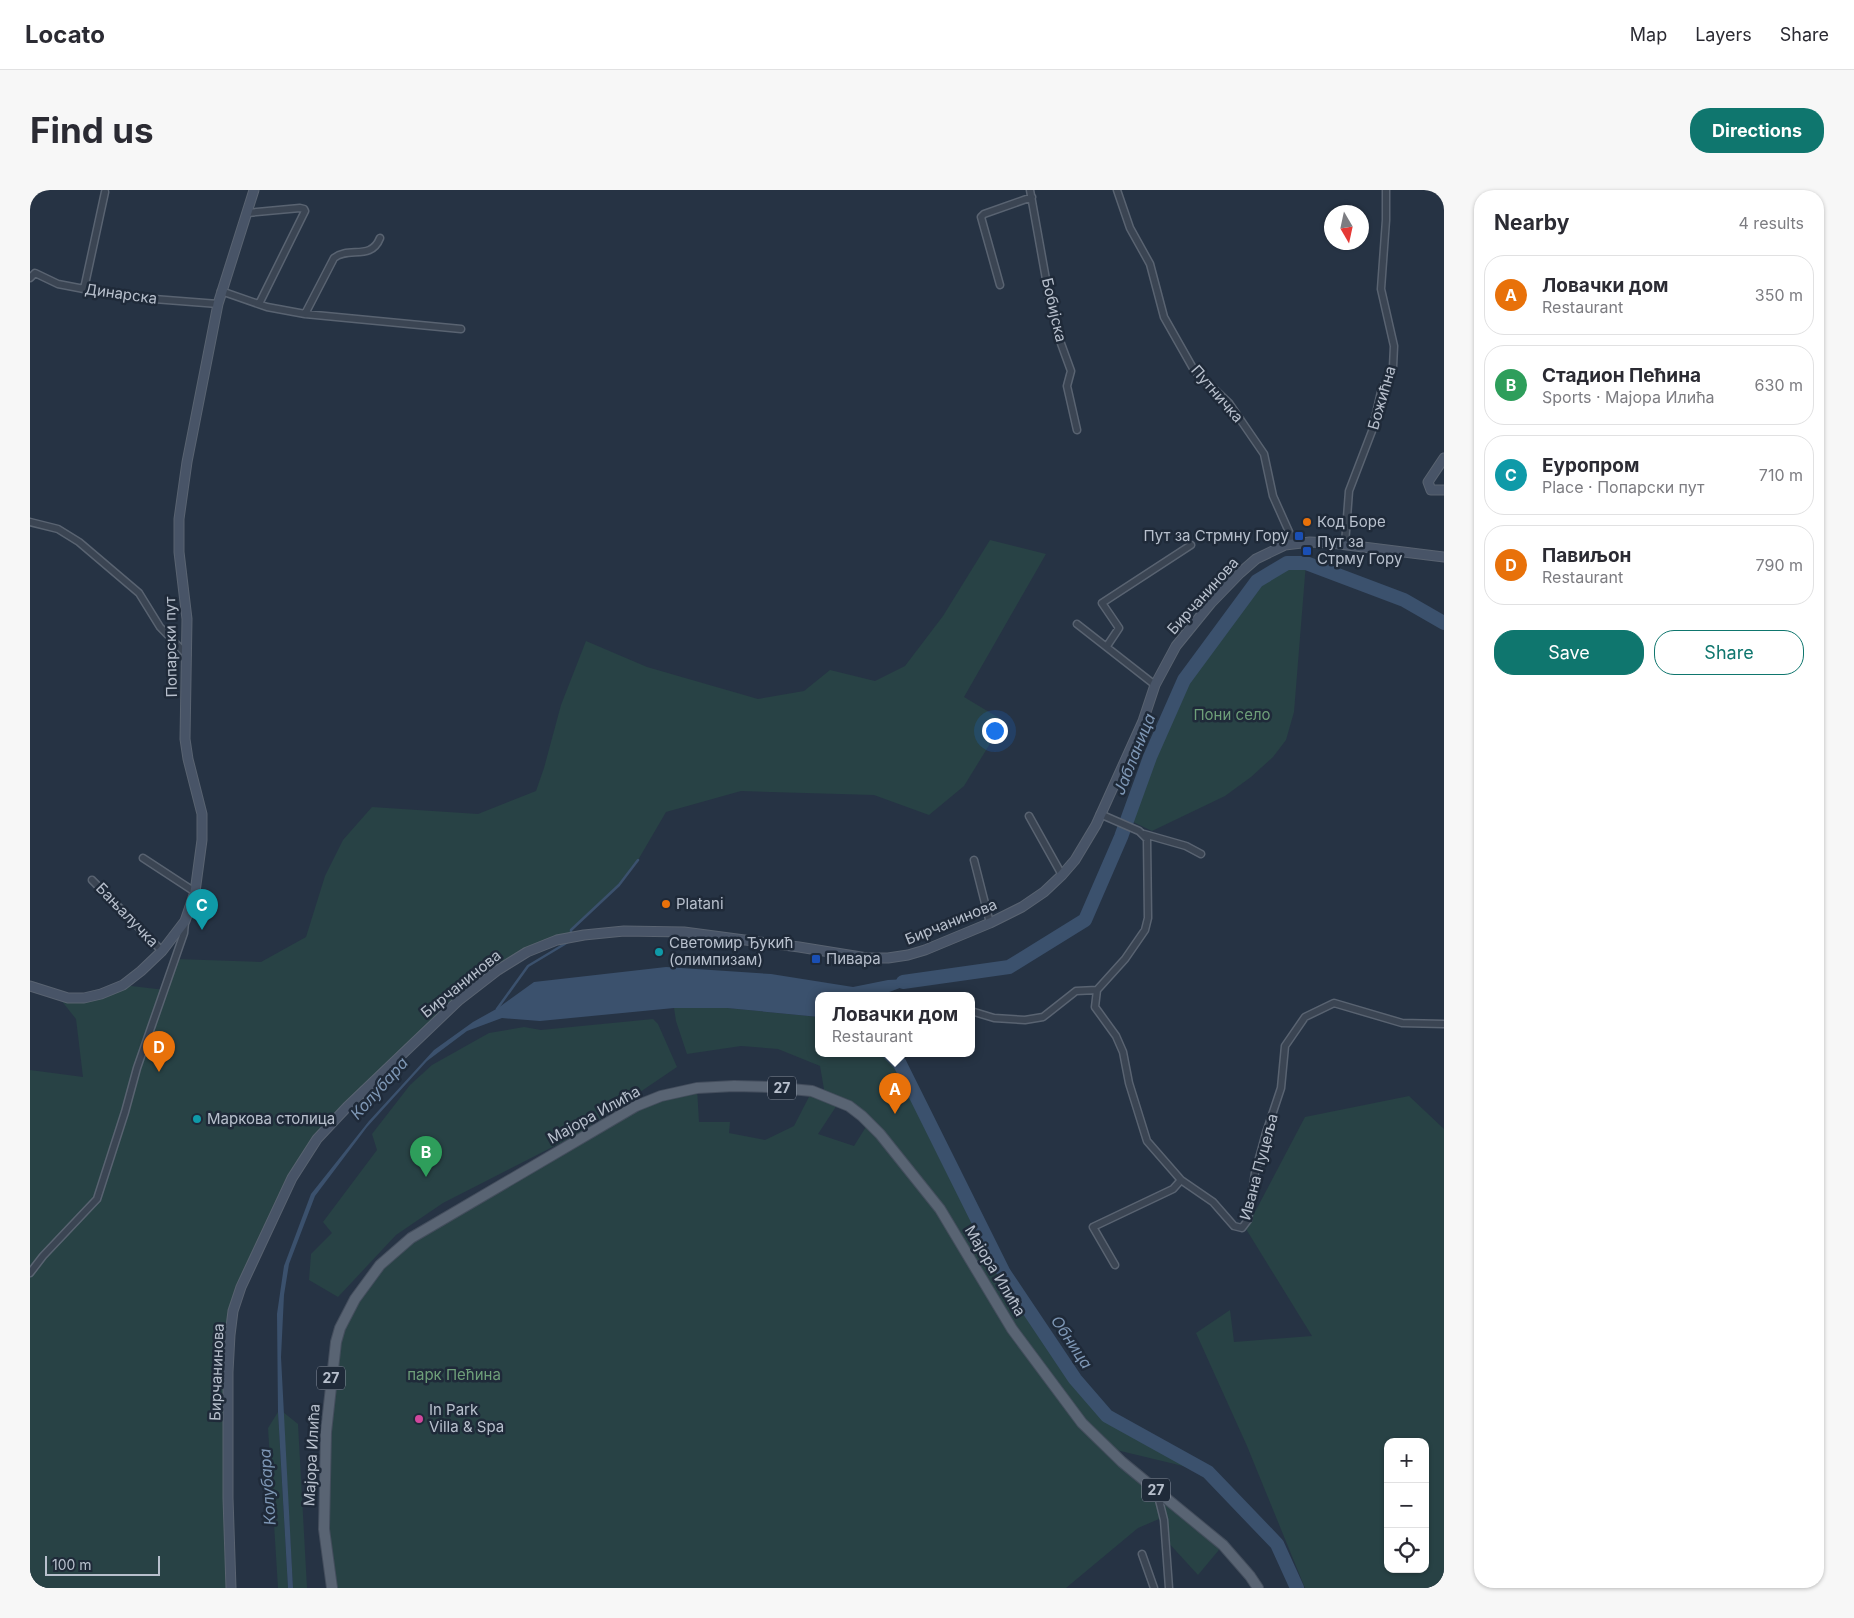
<!DOCTYPE html>
<meta charset="utf-8">
<style>
body{margin:0;font-family:Inter,sans-serif;background:#f7f7f7;color:#2b2b33}
.controls{position:absolute;right:15px;bottom:15px;display:grid;overflow:hidden;border-radius:10px;box-shadow:0 1px 4px #0004}
.controls button{width:45px;height:45px;display:grid;place-items:center;padding:0;border:0;border-bottom:1px solid #e1e1e2;background:#fff;color:#2b2b33;font:25px sans-serif}
.compass{position:absolute;left:1294px;top:15px;width:45px;height:45px;border-radius:50%;background:#fff;box-shadow:0 1px 4px #0004;rotate:171deg}
.scale{position:absolute;left:15px;bottom:12px;width:115px;box-sizing:border-box;padding-left:5px;border:2px solid #b8c0cd;border-top:0;font-size:14px;line-height:18px;white-space:nowrap;color:#b8c0cd;-webkit-text-stroke:4px #1f2a39;paint-order:stroke}
.you{position:absolute;left:964px;top:540px;width:18px;height:18px;margin:-12px;border:4px solid #fff;border-radius:50%;background:#1a73e8;box-shadow:0 0 0 8px #1a73e833}
.badge{display:grid;place-items:center;width:32px;height:32px;border-radius:50%;background:#0f766e;color:#fff;font-size:16px;font-weight:700}
.pin{position:absolute;translate:-50% -41px;filter:drop-shadow(0 1px 2px #0008)}
.pin::after{content:'';position:absolute;top:26px;width:18px;height:15px;background:inherit;clip-path:polygon(0 0,100% 0,50% 100%)}
.popup{position:absolute;left:785px;top:802px;width:160px;height:65px;box-sizing:border-box;display:grid;place-content:center;border-radius:10px;background:#fff;filter:drop-shadow(0 1px 4px #0005);font-size:16px;white-space:nowrap;color:#7c7c81}
.popup b{font-size:19px;color:#2b2b33}
.popup::after{content:'';position:absolute;left:50%;top:100%;margin-left:-10px;border:10px solid transparent;border-top-color:#fff}
.list{margin:0;padding:0;list-style:none}
h2{display:flex;justify-content:space-between;align-items:center;height:65px;margin:0;padding:0 20px;font-size:21px}
h2 small{font-size:16px;font-weight:400;color:#7c7c81}
.list li{display:grid;grid-template-columns:32px 1fr auto;gap:15px;align-items:center;box-sizing:border-box;height:80px;margin:0 10px 10px;padding:0 10px;border:1px solid #e1e1e2;border-radius:20px}
.list b{display:block;font-size:19px;white-space:nowrap}
.list p{margin:0;font-size:16px;white-space:nowrap;color:#7c7c81}
.list em{font-size:16px;font-style:normal;color:#7c7c81}
.actions{display:flex;gap:10px;padding:15px 20px}
.actions a{flex:1;padding:11px 0;border:1px solid #0f766e;border-radius:20px;text-align:center;font-size:18px;color:#0f766e}
.actions .main{background:#0f766e;color:#fff}
.icon{flex:none;width:28px;height:28px;fill:none;stroke:currentColor;stroke-width:2;stroke-linecap:round;stroke-linejoin:round}
.map{position:relative;flex:none;width:1414px;height:1398px;overflow:hidden;border-radius:20px}
header{display:flex;align-items:center;gap:30px;box-sizing:border-box;height:70px;padding:0 25px;background:#fff;border-bottom:1px solid #e1e1e2}
header strong{font-size:24px}
nav{display:flex;gap:28px;margin-inline-start:auto;font-size:18px}
.intro{display:flex;align-items:center;justify-content:space-between;box-sizing:border-box;height:120px;padding:0 30px}
h1{margin:0;font-size:35px}
.button{padding:12px 22px;border-radius:20px;background:#0f766e;color:#fff;font-size:18px;font-weight:700}
main{display:flex;gap:30px;padding:0 30px}
aside{flex:1;background:#fff;border-radius:20px;box-shadow:0 1px 4px #0004}
.map>svg:first-child{display:block}
.green{fill:#284245;fill-rule:evenodd}
.water{fill:#3b516d}
.lines{fill:none;stroke-linecap:round;stroke-linejoin:round}
.stream{stroke:#3b516d;stroke-width:2.5}
.river{stroke:#3b516d;stroke-width:14}
.street-casing{stroke:#596371;stroke-width:9}
.secondary-casing{stroke:#596371;stroke-width:11}
.primary-casing{stroke:#444e5d;stroke-width:12}
.street{stroke:#3b4553;stroke-width:6}
.secondary{stroke:#485467;stroke-width:9}
.primary{stroke:#596473;stroke-width:10}
.food-dot{fill:#e8710a;stroke:#1f2a39;stroke-width:2}
.transit-dot{fill:#1a4fb4;stroke:#1f2a39;stroke-width:2}
.culture-dot{fill:#0f9aa8;stroke:#1f2a39;stroke-width:2}
.hotel-dot{fill:#d1479c;stroke:#1f2a39;stroke-width:2}
.labels{text-anchor:middle;stroke-width:5;stroke-linejoin:round;paint-order:stroke}
.shield{fill:#1f2a39;stroke:#8a93a1;stroke-width:1}
.shield-label{font-size:14px;font-weight:bold;fill:#b8c0cd}
.street-label{font-size:15px;fill:#b8c0cd;stroke:#1f2a39}
.poi-label{font-size:15px;fill:#b8c0cd;stroke:#1f2a39;text-anchor:start}
.park-label{font-size:15px;fill:#6e9f79;stroke:#1f2a39}
.water-label{font-size:16px;font-style:italic;fill:#7e97b5;stroke:#1f2a39}
</style>
<header>
<strong>Locato</strong>
<nav><a>Map</a><a>Layers</a><a>Share</a></nav>
</header>
<div class="intro"><h1>Find us</h1><a class="button">Directions</a></div>
<main>
<div class="map">
<svg width="1414" height="1398" viewBox="0 0 1414 1398">
<rect width="100%" height="100%" fill="#263344"/>
<path class="green" d="M960 350 1016 364 934 507 974 531 934 596 899 625 844 605 711 601 636 622 608 670 589 695 541 739 542 747 468 780 287 949 211 1097 200 1145 201 1398H0V880L53 887 46 829 27 805 38 808 93 795 135 800 146 769 231 772 276 747 295 686 313 650 342 617 448 624 506 601 514 578 531 515 556 451 617 477 728 509 774 501 800 480 845 491 875 476 913 426Z
M1257 373H1276L1264 522 1256 550 1243 567 1221 587 1195 606 1122 641 1097 629 1120 567 1154 490 1227 391Z
M644 818H697L789 827V863H858L869 872 939 1015 974 1083 1045 1189 1077 1226 1178 1282 1078 1258 1193 1355 1168 1385 1136 1350 1129 1329 1108 1338 1036 1398H302L296 1358 302 1164 319 1118 372 1055 622 909 667 898 669 932H700L699 943 735 950 764 936 782 901 795 905 790 876 748 859 711 856 657 864 646 831ZM809 912 839 932 824 956 788 944Z
M623 829 628 834 647 877 548 944 413 1013 366 1045 308 1107 279 1090 281 1064 302 1043 293 1032 347 960 342 944 380 895 402 875 459 843 494 837 511 840Z
M1379 906 1414 939V1398H1275L1217 1256 1166 1143 1200 1120 1204 1152 1282 1146 1216 1039 1275 927ZM1358 1252H1395V1379H1358Z
M248 1222 258 1398H248L238 1238Z
M253 1222 268 1234 277 1398H263Z"/>
<path class="water" d="M636 777 741 784 823 797 858 790 897 788 851 805H789V827L697 818H644L510 831 472 828 437 841 397 871 337 937 285 1006 259 1074 254 1105 251 1167 263 1398H258L248 1222 247 1124 254 1076 281 1004 339 931 404 860 443 832 468 818 504 792Z"/>
<g class="lines">
<path class="stream" d="M541 746V740L589 695 608 670
M467 819 498 776 538 752"/>
<path class="river" d="M873 792 979 777 1055 730 1091 647 1120 567 1154 490 1227 391 1257 373H1276L1374 410 1414 433
M859 863 870 874 974 1083 1045 1189 1077 1226 1178 1282 1247 1354 1267 1398"/>
<defs>
<path id="street" d="M1000 0 1019 106 1029 148 1041 181 1037 196 1047 240
M1087 0 1100 38 1120 74 1134 127 1164 180 1199 213 1234 264 1243 306 1264 353
M217 23 270 18 274 19 275 21 229 114
M0 88 5 83 28 94 54 99 111 108 188 114
M970 95 951 27 954 24 1002 7
M54 99 75 2
M191 101 237 117 275 124 431 139
M275 124 304 68C319 56 341 71 350 48
M0 332 28 339 49 352 109 403 130 437 157 465
M1315 354 1319 301 1342 241 1351 202 1363 177 1364 156 1351 99 1356 30V0
M1047 434 1125 495
M1077 456 1089 438 1072 413 1161 355
M1070 624 1109 641 1117 649 1118 728 1115 740 1095 769 1067 800 1065 817 1086 846 1093 862 1099 893 1117 951 1151 990 1183 1012 1204 1036 1212 1038 1218 1030 1225 983 1236 943 1251 898 1255 856 1275 827 1304 813 1372 833 1414 834
M999 626 1032 685
M1114 644 1156 656 1171 664
M113 668 165 702
M944 670 960 733
M62 690 132 761
M941 821 964 828 995 830 1013 827 1046 801 1067 800
M1085 1075 1063 1037 1143 999 1151 990
M0 1083 13 1066 67 1009 95 922 107 878 154 743 155 732
M1129 1301 1128 1306 1134 1330 1139 1398
M1112 1364 1124 1398"/>
<path id="secondary" d="M1414 268 1398 292 1401 300H1414
M0 796 38 808H54L71 804 93 795 111 781 132 761 155 731 165 702 172 650V624L158 569 155 549 157 429 149 362V329L157 272 188 114 224 0
M201 1398 198 1308V1182L200 1145 203 1121 211 1097 262 988 287 949 317 917 428 811 468 780 497 762 527 750 554 745 594 741 654 742 769 757 837 768H858L878 765 895 760 960 733 992 717 1014 702 1032 685 1045 670 1066 635 1113 531 1125 495 1146 456 1181 413 1210 383 1226 369 1255 355 1280 352 1301 353 1414 367"/>
<path id="primary" d="M302 1398 294 1339 296 1242 306 1152 310 1138 325 1109 350 1075 381 1048 606 916 631 906 667 898 704 896 740 897 782 901 819 916 832 926 850 944 910 1019 982 1139 1052 1233 1092 1272 1193 1355 1220 1386 1228 1398"/>
</defs>
<use href="#street" class="street-casing"/>
<use href="#secondary" class="secondary-casing"/>
<use href="#primary" class="primary-casing"/>
<use href="#street" class="street"/>
<use href="#secondary" class="secondary"/>
<use href="#primary" class="primary"/>
</g>
<g class="food-dot">
<circle cx="1277" cy="332" r="5"/>
<circle cx="636" cy="714" r="5"/>
</g>
<g class="transit-dot">
<rect x="1264" y="341" width="10" height="10" rx="2.5"/>
<rect x="1272" y="356" width="10" height="10" rx="2.5"/>
<rect x="781" y="764" width="10" height="10" rx="2.5"/>
</g>
<g class="culture-dot">
<circle cx="629" cy="762" r="5"/>
<circle cx="167" cy="929" r="5"/>
</g>
<circle class="hotel-dot" cx="389" cy="1229" r="5"/>
<g class="labels">
<g class="shield">
<rect x="738" y="886.5" width="28" height="23" rx="4"/>
<rect x="287" y="1176.5" width="28" height="23" rx="4"/>
<rect x="1112" y="1288.5" width="28" height="23" rx="4"/>
</g>
<g class="shield-label">
<text x="752" y="903">27</text>
<text x="301" y="1193">27</text>
<text x="1126" y="1305">27</text>
</g>
<g class="street-label">
<text transform="translate(91 104) rotate(8)" y="5">Динарска</text>
<text transform="translate(1024 120) rotate(77)" y="5">Бобијска</text>
<text transform="translate(1187 204) rotate(49)" y="5">Путничка</text>
<text transform="translate(1352 208) rotate(-74)" y="5">Божићна</text>
<text transform="translate(1173 406) rotate(-48)" y="5">Бирчанинова</text>
<text transform="translate(141 457) rotate(-91)" y="5">Попарски пут</text>
<text transform="translate(97 725) rotate(46)" y="5">Бањалучка</text>
<text transform="translate(921 732) rotate(-22)" y="5">Бирчанинова</text>
<text transform="translate(431 794) rotate(-39)" y="5">Бирчанинова</text>
<text transform="translate(564 925) rotate(-29)" y="5">Мајора Илића</text>
<text transform="translate(1229 977) rotate(-75)" y="5">Ивана Пуцеља</text>
<text transform="translate(965 1081) rotate(59)" y="5">Мајора Илића</text>
<text transform="translate(187 1182) rotate(-88)" y="5">Бирчанинова</text>
<text transform="translate(282 1265) rotate(-87)" y="5">Мајора Илића</text>
</g>
<g class="poi-label">
<text x="1287" y="337">Код Боре</text>
<text x="1259" y="351" text-anchor="end">Пут за Стрмну Гору</text>
<text x="1287" y="357">Пут за<tspan x="1287" dy="17">Стрму Гору</tspan></text>
<text x="646" y="719">Platani</text>
<text x="639" y="758">Светомир Ђукић<tspan x="639" dy="17">(олимпизам)</tspan></text>
<text x="796" y="774">Пивара</text>
<text x="177" y="934">Маркова столица</text>
<text x="399" y="1225">In Park<tspan x="399" dy="17">Villa &amp; Spa</tspan></text>
</g>
<g class="park-label">
<text x="1202" y="530">Пони село</text>
<text x="424" y="1190">парк Пећина</text>
</g>
<g class="water-label">
<text transform="translate(1104 564) rotate(-68)" y="6">Јабланица</text>
<text transform="translate(349 898) rotate(-48)" y="6">Колубара</text>
<text transform="translate(1042 1152) rotate(56)" y="6">Обница</text>
<text transform="translate(237 1297) rotate(-94)" y="6">Колубара</text>
</g>
</g>
</svg>
<div class="controls">
<button>+</button>
<button>−</button>
<button><svg class="icon" aria-label="locate" viewBox="0 0 24 24"><circle cx="12" cy="12" r="6"/><path d="M12 2v4M12 18v4M2 12h4M18 12h4"/></svg></button>
</div>
<svg class="compass" viewBox="-18 -18 36 36"><path d="M0-13l5 13h-10z" fill="#e53935"/><path d="M0 13l5-13h-10z" fill="#7c7c81"/></svg>
<div class="scale">100 m</div>
<div class="you"></div>
<div class="pin badge" style="left:865px;top:924px;background:#e8710a">A</div>
<div class="popup"><b>Ловачки дом</b>Restaurant</div>
<div class="pin badge" style="left:396px;top:987px;background:#2e9e5b">B</div>
<div class="pin badge" style="left:172px;top:740px;background:#0f9aa8">C</div>
<div class="pin badge" style="left:129px;top:882px;background:#e8710a">D</div>
</div>
<aside>
<h2>Nearby<small>4 results</small></h2>
<ul class="list">
<li><span class="badge" style="background:#e8710a">A</span><div><b>Ловачки дом</b><p>Restaurant</p></div><em>350 m</em></li>
<li><span class="badge" style="background:#2e9e5b">B</span><div><b>Стадион Пећина</b><p>Sports · Мајора Илића</p></div><em>630 m</em></li>
<li><span class="badge" style="background:#0f9aa8">C</span><div><b>Еуропром</b><p>Place · Попарски пут</p></div><em>710 m</em></li>
<li><span class="badge" style="background:#e8710a">D</span><div><b>Павиљон</b><p>Restaurant</p></div><em>790 m</em></li>
</ul>
<div class="actions"><a class="main">Save</a><a>Share</a></div>
</aside>
</main>
